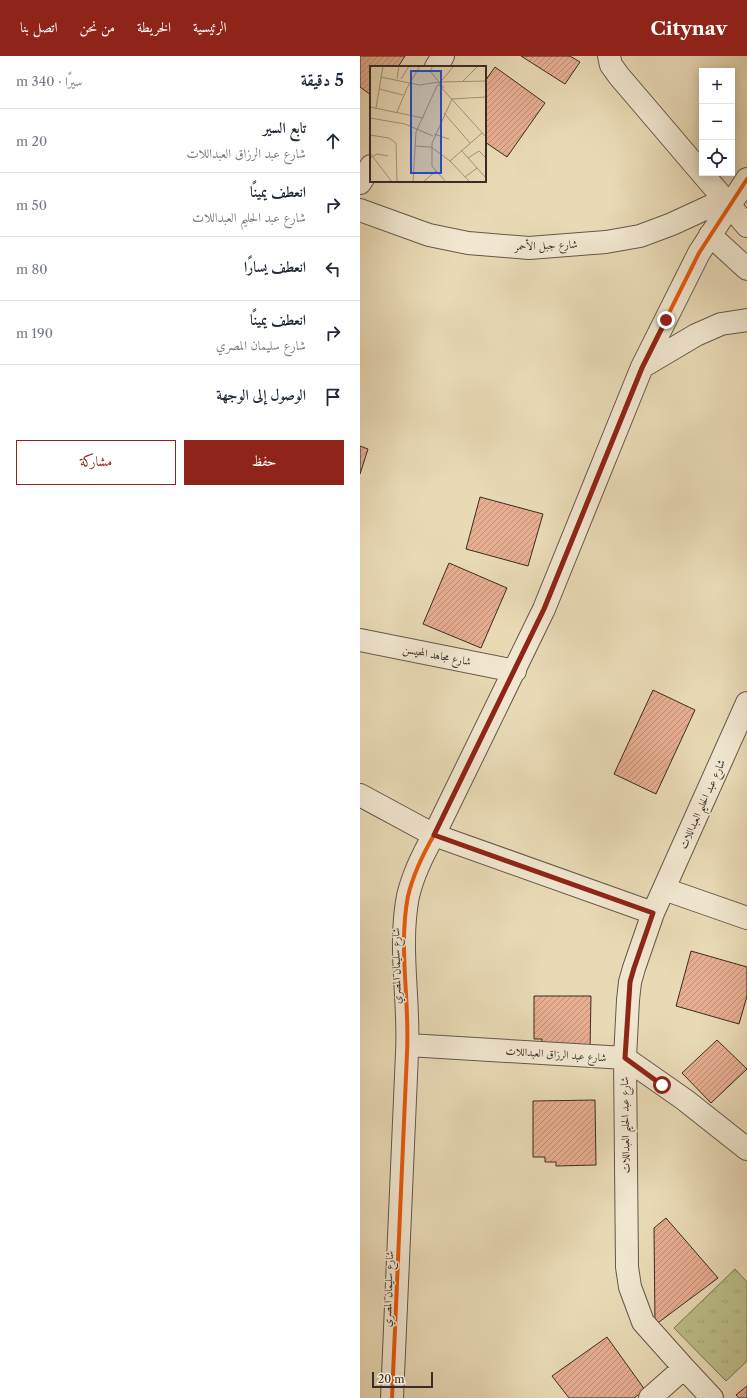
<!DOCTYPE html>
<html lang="ar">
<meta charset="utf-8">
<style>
body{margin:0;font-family:"Libre Caslon Text",Amiri,serif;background:#f2f2f3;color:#1f2937;direction:rtl}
.controls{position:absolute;right:12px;top:12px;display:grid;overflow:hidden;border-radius:0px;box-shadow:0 2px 10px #0003}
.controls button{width:36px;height:36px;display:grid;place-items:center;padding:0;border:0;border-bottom:1px solid #e0e1e3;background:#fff;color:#1f2937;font:20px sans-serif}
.scale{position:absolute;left:12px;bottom:10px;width:61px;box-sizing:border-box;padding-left:4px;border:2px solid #392b25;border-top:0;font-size:11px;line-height:14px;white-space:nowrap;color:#392b25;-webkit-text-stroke:3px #f1e7d0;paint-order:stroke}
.stop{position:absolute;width:12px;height:12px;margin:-9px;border:3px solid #8f2418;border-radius:50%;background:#fff}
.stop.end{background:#8f2418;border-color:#fff;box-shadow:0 1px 4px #0008}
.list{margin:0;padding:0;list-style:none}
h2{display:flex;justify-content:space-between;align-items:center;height:52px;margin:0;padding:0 16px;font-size:17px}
h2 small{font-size:13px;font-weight:400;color:#747a83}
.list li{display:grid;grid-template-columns:26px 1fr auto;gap:12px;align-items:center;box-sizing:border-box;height:64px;padding:0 16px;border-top:1px solid #e0e1e3}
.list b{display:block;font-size:15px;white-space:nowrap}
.list p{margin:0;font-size:13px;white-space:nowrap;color:#747a83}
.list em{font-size:13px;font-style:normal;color:#747a83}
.actions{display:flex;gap:8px;padding:12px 16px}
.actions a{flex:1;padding:9px 0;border:1px solid #8f2418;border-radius:0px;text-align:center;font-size:14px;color:#8f2418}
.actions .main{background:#8f2418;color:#fff}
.icon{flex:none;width:22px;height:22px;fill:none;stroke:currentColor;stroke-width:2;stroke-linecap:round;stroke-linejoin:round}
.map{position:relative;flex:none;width:387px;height:1342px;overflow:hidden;direction:ltr}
header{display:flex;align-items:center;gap:24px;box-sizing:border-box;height:56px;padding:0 20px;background:#8f2418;color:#fff}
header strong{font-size:19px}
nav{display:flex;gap:22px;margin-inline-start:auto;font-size:14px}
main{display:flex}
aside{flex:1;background:#fff}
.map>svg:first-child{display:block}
.grass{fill:url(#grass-tufts);stroke:#7a7457}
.building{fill:url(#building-hatch);stroke:#392b25}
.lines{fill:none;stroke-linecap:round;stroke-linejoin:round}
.minor-casing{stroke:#655749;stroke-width:24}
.minor{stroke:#f1e7d0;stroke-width:22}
.cycleway-casing{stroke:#f1e7d0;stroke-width:6}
.cycleway{stroke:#e8590c;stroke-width:4}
.route{stroke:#8f2418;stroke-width:5}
.labels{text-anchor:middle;stroke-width:3;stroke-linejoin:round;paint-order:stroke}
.street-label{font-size:11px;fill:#392b25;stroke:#f1e7d0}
.inset-road{fill:none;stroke:#a3947c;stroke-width:1}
.view{fill:#1d4ed8;fill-opacity:0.15;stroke:#1d4ed8;stroke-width:2}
.inset-edge{fill:none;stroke:#392b25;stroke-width:2}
</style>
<header>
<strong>Citynav</strong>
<nav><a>الرئيسية</a><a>الخريطة</a><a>من نحن</a><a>اتصل بنا</a></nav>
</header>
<main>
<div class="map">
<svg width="387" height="1342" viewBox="0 0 387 1342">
<defs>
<pattern id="grass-tufts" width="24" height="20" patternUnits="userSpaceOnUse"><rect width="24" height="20" fill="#bcbe89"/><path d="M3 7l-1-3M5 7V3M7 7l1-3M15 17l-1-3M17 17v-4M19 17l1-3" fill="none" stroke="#a2a376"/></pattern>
<pattern id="building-hatch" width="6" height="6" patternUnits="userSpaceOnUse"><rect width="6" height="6" fill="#e7ae92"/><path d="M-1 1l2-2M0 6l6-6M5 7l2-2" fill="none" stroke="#bc8e77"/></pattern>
</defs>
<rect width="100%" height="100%" fill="#e9dab6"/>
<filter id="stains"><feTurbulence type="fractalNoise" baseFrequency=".005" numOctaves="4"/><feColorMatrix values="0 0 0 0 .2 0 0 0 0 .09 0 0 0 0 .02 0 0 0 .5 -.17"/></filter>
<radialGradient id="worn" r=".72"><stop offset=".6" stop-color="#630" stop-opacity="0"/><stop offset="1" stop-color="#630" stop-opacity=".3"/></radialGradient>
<path class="grass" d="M375 1213 387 1226V1305L366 1325 314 1272Z"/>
<path class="building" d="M0 0H45L38 11H11V39L0 31Z
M161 0H210L220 6 205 28Z
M135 11 185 47 147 101 125 86V25Z
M0 390 8 393 0 418Z
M120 441 183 458 168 510 106 493Z
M89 507 147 532 121 592 63 568Z
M293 634 335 654 296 738 254 718Z
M331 895 387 911V940L379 968 316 950Z
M174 940H231L230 995H181L182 983H174Z
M357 984 387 1013 351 1047 322 1017Z
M235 1044 236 1109 196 1110V1106H185V1101H173V1045Z
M306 1162 358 1222 295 1269 294 1172Z
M247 1281 285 1334 274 1342H209L192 1320Z
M387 1330V1342H379L376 1339Z"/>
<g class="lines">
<defs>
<path id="minor" d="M249 0 251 9 259 20 387 170
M76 11 83 0
M0 127 11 110
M0 154 69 179 108 187 169 192 246 186 280 180 312 168 351 150H370
M350 179 387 213
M282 311 336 279 361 268 387 264
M0 584 155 615
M0 739 74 779 293 857
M304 833 387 862
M48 989 265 1002 325 1044 387 1093
M32 1342C37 1227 42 1112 47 997 50 945 38 892 48 840 53 819 63 798 74 779L184 553 282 311 339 197 387 123
M290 1342 324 1312
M352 1342 324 1312 283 1266 270 1231 267 1211 265 1002 268 944 270 926 274 912 293 857 387 647"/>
</defs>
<use href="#minor" class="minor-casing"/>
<use href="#minor" class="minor"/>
<defs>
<path id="cycleway" d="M32 1342C37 1227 42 1112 47 997 50 945 38 892 48 840 53 819 63 798 74 779L184 553 282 311 339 197 387 123"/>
</defs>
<use href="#cycleway" class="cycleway-casing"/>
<use href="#cycleway" class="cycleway"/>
</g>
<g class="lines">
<path class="route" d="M302 1029 265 1002 270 926 274 912 293 857 74 779 184 553 282 312 306 264"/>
</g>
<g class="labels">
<g class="street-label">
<text transform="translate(186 189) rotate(-2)" y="4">شارع جبل الأحمر</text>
<text transform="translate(77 599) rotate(11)" y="4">شارع مجاهد المحيسن</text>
<text transform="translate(342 748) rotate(-66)" y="4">شارع عبد الحليم العبداللات</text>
<text transform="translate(36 910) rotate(-91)" y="4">شارع سليمان المصري</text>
<text transform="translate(196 998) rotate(4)" y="4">شارع عبد الرزاق العبداللات</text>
<text transform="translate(265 1069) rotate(-91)" y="4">شارع عبد الحليم العبداللات</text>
<text transform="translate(28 1233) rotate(-88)" y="4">شارع سليمان المصري</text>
</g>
</g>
<g transform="translate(10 10)">
<rect width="116" height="116" fill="#e9dab6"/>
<path class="inset-road" d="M63 0 60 5 74 22M11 11 49 19 69 16M27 13 29 0M31 13 39 0M93 15 108 0M71 16 116 15M68 18 116 71M9 23 33 29M82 33 116 31M0 41 53 52M6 42 13 0M27 46 37 22 50 0M74 47 100 77M0 52 35 58 63 70M64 68 79 73M0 69 19 72 26 77 27 116M45 80 61 81 80 95 100 116M91 84 116 112M0 87 22 116M0 92 7 88 18 90M98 92 109 85 116 92M80 95 112 67M95 111 107 102M43 116 46 66 67 20 84 0M53 116 66 105M76 116 62 100V77L82 33"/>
<path class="view" d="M41 5H71V107H41Z"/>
<rect width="116" height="116" class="inset-edge"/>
</g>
<rect width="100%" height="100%" filter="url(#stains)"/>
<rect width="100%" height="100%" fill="url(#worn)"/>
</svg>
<div class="controls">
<button>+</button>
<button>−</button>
<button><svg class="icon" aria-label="locate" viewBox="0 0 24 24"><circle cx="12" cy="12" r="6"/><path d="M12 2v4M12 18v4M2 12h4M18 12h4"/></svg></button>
</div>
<div class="scale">20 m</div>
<div class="stop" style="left:302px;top:1029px"></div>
<div class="stop end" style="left:306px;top:264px"></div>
</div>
<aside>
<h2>5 دقيقة<small>سيرًا · 340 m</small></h2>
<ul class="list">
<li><svg class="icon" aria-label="ahead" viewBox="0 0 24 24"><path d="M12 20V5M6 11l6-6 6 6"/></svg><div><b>تابع السير</b><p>شارع عبد الرزاق العبداللات</p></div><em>20 m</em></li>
<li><svg class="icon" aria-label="right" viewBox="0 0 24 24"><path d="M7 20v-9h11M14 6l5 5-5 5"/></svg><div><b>انعطف يمينًا</b><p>شارع عبد الحليم العبداللات</p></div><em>50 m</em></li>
<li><svg class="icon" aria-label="left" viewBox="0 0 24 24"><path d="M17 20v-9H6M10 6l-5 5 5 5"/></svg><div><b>انعطف يسارًا</b></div><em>80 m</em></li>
<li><svg class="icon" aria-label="right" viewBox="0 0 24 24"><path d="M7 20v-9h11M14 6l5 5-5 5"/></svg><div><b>انعطف يمينًا</b><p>شارع سليمان المصري</p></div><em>190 m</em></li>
<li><svg class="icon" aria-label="arrive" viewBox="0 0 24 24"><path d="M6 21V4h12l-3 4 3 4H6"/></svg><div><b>الوصول إلى الوجهة</b></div></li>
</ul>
<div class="actions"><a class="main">حفظ</a><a>مشاركة</a></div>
</aside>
</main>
